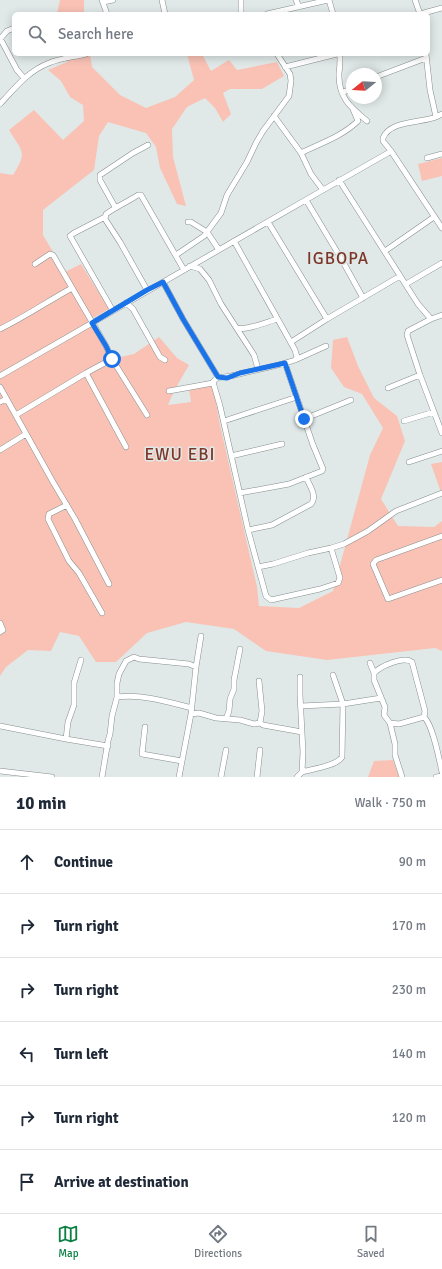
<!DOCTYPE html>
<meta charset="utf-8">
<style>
body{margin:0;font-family:Signika,sans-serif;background:#f2f2f3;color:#1f2937}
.compass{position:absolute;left:346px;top:68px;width:36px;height:36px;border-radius:50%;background:#fff;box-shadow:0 2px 10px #0003;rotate:252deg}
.stop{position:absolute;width:12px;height:12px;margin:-9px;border:3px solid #1a73e8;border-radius:50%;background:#fff}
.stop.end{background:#1a73e8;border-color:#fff;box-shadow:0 1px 4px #0008}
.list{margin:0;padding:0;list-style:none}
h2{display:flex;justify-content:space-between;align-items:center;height:52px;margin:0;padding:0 16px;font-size:17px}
h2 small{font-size:13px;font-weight:400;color:#747a83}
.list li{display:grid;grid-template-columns:26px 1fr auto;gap:12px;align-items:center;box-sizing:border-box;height:64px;padding:0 16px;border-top:1px solid #e0e1e3}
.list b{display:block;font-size:15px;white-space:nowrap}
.list em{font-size:13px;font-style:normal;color:#747a83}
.icon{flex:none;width:22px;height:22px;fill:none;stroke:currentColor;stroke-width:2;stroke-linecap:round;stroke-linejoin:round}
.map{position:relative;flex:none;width:442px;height:777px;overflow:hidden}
.search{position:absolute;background:#fff;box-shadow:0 2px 10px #0003;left:12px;right:12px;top:12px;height:44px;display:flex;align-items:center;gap:10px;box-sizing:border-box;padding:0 14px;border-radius:6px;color:#747a83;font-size:15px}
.sheet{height:436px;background:#fff}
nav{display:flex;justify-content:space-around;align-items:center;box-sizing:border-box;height:56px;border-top:1px solid #e0e1e3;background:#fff;font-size:11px;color:#747a83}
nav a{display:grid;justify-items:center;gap:2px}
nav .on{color:#0b8043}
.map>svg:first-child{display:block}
.green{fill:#f9c2b5}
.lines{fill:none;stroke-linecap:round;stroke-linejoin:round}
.minor-casing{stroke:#868e8d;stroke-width:6}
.minor{stroke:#fff;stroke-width:5}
.route{stroke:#1a73e8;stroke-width:5}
.labels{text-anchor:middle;stroke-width:3;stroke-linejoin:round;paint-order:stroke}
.quarter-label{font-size:17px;letter-spacing:1px;fill:#7d3729;stroke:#e0e9e8}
</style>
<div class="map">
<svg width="442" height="777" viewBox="0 0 442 777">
<rect width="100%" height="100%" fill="#e0e9e8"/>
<path class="green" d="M60 0H84V14H57Z
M64 54H90L92 67 120 95 146 108 175 97 194 80 187 54H202L211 71 229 60 237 70 277 62 284 76 262 89H230L223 93 231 114 223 122 215 108 205 98 187 107 172 129 173 157 186 206 177 204 160 168 156 147 146 133 108 122 99 136 94 170 43 210V235L65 272 81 264 109 309 91 319 116 358 134 354 159 337 177 358 189 365 174 391 168 405 191 402 189 388 212 380 220 425 257 587 259 606 299 608 333 591 370 455 383 428 362 394 344 387 331 368 333 340 347 337 358 366 374 398 397 416 405 441 381 499 398 526 434 527 442 521V651L435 648 327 660 266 651 234 629 186 622 147 633 116 662H96L79 636 60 632 51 651 28 650 6 667 0 676V173L13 175C28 151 22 152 9 130L34 110 63 140 84 121 83 105 70 97 61 81 48 70 67 62Z
M442 158V176L422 181 418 164Z
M442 462V495L431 464Z
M393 760 399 777H368L374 761Z"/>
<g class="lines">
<defs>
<path id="minor" d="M102 0 107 14
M162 0 165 14
M296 0 299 7
M329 0 333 14
M415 0 420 14
M103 2 113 0
M241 14V0
M267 14 328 0
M420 14 442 8
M0 38 17 70 24 78
M0 39 7 31 14 28
M340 54C340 61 340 67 339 73 338 97 350 107 367 121
M285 67 337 54
M376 77 426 58
M342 93 352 88
M0 104C15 88 28 71 49 63 61 58 74 57 86 54
M274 116 301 153 311 174 323 190
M436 117 442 114
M391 151 442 228
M301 153C321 143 341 137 358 121L353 109
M427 158 442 154
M339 180 418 304 431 319 442 315
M306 200 342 260 363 298
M115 207 100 180V175L133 153 148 145
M105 217 74 233 70 236 113 311
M188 222H191L207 232 219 250
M268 222 327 319
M385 251 434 217
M176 255 204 236 221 213 227 195 247 162 256 143 263 131 289 96 291 81 290 74 277 54
M35 264 50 254 53 255 106 346 112 359 147 415
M190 266 200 269 209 280 221 304 254 355 258 369
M163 282 183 319 218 377 213 382 220 406 248 530 266 596 271 600 320 589 338 583 340 578 331 548
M406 284 442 263
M147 290 120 242 105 219 106 214C116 207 127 202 138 195H141L184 270
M126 303 133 309 160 357 165 360
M431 319 408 331 407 335 420 375 442 433
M237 328C245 331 267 322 277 319
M0 329C25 317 48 301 72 288
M291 342 327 319 400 276
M112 359 86 373 126 447
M295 360 326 346
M0 376 323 190 388 153 391 151 383 141V138C390 120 422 123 436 117L430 90 426 54
M218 377C227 378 234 375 243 373 260 369 278 366 295 360L297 357 295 350 234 241
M0 387 53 482 75 519 109 584
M388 388 420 375
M169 391 213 383
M0 402 6 399
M16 415 86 373
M304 419 351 400
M224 421 297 397
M404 421 434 412
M0 450 26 434
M231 456 282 444
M409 462 442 451
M240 493 289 484 322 471 323 469 313 445 285 363
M67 505 49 514 48 519 69 561 79 573 102 613
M248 530 272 525 311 504C318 496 309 485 306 477
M442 536 376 560 373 564 388 599 442 580
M258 567 273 564 308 553 331 548 344 544 368 531 396 511 442 493
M0 623 3 630 0 632
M370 663 374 673V680L385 707 384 715 390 723 395 744V755L402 777
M374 673C381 666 403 656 412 662L425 711 424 717C433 725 439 759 442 772
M259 681 262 711 260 723
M117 697C143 694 168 702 192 708
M301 706 343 704 381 698
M191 714 199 713 216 718 240 720 254 724 260 723 263 725 302 732
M226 719 229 711 230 699 234 689V680L240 649
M390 723 399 724 424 717
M0 726 66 739 108 746
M145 727 142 754 182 761
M66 739 68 722 74 705V683L81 660
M0 771 52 777
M302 772C312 769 337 766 342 757L343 704 333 675
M102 777 108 741 110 734 112 716 117 697V683L119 674 126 661 134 657 139 659 189 664 196 667
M179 777 191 714 196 667 201 636
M221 777 226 750
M257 777 260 750
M297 777 302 772 303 752 300 695V677
M436 777 442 776"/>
</defs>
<use href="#minor" class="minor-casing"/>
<use href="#minor" class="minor"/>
</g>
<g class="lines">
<path class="route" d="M112 359 106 346 92 323 147 290 163 282 183 319 218 377 227 378 240 373 285 363 304 419"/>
</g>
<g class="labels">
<g class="quarter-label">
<text x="338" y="264">IGBOPA</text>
<text x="180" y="460">EWU EBI</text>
</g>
</g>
</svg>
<svg class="compass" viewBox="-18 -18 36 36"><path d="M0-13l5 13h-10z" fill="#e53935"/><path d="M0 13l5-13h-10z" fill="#747a83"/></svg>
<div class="stop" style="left:112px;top:359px"></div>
<div class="stop end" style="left:304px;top:419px"></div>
<div class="search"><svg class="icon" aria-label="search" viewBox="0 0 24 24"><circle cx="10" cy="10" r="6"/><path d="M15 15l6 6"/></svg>Search here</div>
</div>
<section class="sheet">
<h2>10 min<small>Walk · 750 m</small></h2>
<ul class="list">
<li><svg class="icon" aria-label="ahead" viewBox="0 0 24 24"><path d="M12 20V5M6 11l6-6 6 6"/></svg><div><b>Continue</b></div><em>90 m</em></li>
<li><svg class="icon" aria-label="right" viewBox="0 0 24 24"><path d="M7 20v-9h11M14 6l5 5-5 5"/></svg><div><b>Turn right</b></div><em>170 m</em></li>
<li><svg class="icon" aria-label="right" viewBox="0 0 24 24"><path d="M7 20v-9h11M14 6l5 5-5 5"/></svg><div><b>Turn right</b></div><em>230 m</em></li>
<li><svg class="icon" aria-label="left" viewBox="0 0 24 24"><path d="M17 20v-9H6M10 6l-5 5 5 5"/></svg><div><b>Turn left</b></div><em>140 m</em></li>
<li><svg class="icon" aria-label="right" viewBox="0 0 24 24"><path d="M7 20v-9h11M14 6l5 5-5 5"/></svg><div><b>Turn right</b></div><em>120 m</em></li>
<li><svg class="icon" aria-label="arrive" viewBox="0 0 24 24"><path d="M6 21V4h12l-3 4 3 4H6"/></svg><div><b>Arrive at destination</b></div></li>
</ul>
</section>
<nav>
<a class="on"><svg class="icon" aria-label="map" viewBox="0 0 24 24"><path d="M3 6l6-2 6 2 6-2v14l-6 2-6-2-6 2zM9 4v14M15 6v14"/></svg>Map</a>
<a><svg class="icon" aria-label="directions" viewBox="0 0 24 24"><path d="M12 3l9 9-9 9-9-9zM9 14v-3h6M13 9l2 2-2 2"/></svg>Directions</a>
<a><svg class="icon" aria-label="saved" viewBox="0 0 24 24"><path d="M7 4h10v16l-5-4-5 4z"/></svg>Saved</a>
</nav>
